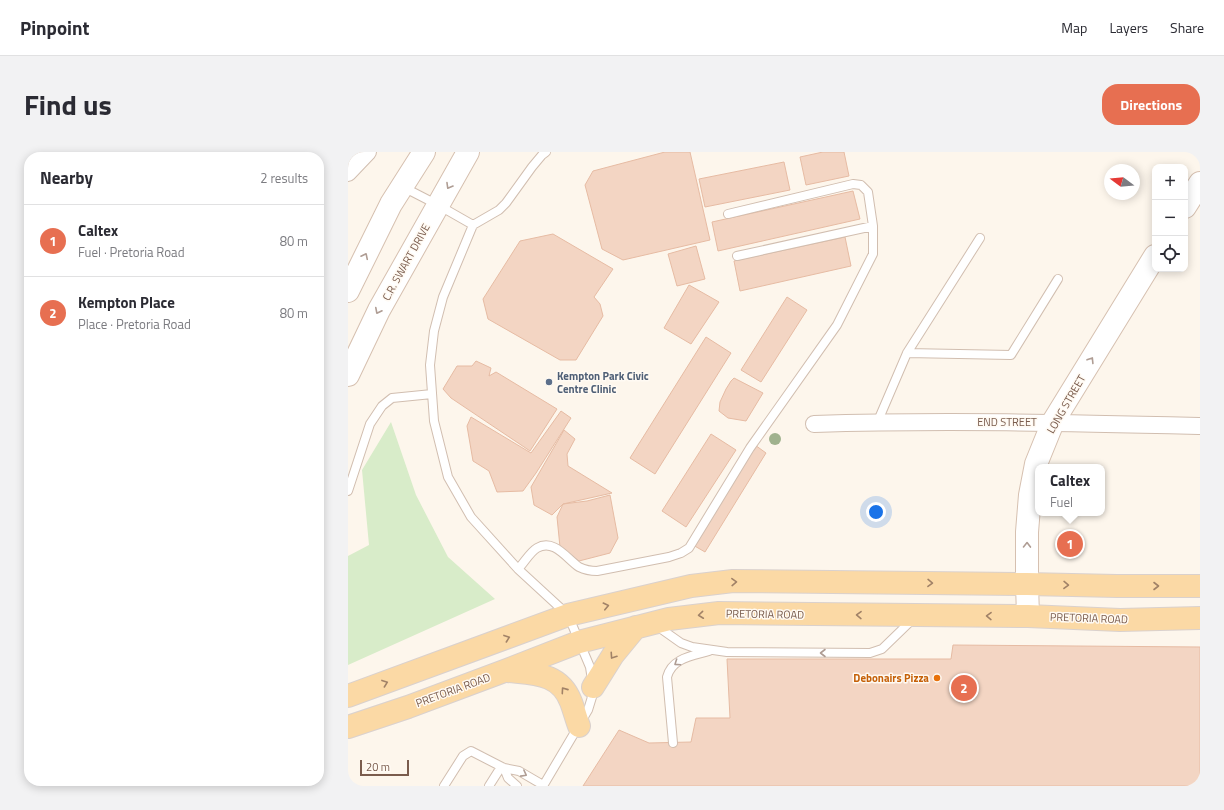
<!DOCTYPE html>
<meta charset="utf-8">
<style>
body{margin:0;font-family:"Titillium Web",sans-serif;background:#f2f2f3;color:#2b2b33}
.controls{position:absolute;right:12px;top:12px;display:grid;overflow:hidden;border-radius:8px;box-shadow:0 2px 10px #0003}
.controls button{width:36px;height:36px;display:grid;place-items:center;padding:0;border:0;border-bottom:1px solid #e1e1e2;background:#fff;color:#2b2b33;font:20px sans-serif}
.compass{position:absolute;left:756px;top:12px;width:36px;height:36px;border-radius:50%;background:#fff;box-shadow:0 2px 10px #0003;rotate:286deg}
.scale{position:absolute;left:12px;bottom:10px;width:49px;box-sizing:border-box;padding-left:4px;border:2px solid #7a5c4d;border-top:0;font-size:11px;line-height:14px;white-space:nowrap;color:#7a5c4d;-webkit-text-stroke:3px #fffaf3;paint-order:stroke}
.you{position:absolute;left:528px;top:360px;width:14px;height:14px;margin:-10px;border:3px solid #fff;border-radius:50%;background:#1a73e8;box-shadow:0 0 0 6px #1a73e833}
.badge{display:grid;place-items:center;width:26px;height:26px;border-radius:50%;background:#e76f51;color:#fff;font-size:13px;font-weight:700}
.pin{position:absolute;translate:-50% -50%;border:2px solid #fff;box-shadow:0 1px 4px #0006}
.popup{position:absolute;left:687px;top:312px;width:70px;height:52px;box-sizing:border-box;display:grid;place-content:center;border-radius:8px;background:#fff;filter:drop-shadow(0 1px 3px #0005);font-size:13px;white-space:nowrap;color:#7c7c81}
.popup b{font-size:15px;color:#2b2b33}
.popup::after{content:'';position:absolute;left:50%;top:100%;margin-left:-8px;border:8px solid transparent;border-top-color:#fff}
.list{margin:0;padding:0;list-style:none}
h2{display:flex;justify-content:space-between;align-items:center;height:52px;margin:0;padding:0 16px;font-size:17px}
h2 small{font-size:13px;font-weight:400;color:#7c7c81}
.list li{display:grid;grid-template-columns:26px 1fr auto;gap:12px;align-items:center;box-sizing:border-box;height:72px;padding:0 16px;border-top:1px solid #e1e1e2}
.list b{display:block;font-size:15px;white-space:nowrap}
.list p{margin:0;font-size:13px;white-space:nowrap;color:#7c7c81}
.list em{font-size:13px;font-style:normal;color:#7c7c81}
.icon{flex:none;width:22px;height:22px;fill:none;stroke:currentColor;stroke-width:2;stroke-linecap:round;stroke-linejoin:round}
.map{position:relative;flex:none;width:852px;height:634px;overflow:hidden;border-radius:16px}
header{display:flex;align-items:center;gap:24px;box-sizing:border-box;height:56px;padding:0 20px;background:#fff;border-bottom:1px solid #e1e1e2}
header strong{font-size:19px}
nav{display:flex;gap:22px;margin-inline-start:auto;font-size:14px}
.intro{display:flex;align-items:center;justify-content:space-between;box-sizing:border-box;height:96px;padding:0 24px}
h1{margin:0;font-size:28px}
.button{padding:10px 18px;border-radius:16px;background:#e76f51;color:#fff;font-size:14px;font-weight:700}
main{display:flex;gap:24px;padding:0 24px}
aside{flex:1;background:#fff;border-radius:16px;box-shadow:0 2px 10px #0003}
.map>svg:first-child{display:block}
.green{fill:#d8ecc9}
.building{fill:#f3d5c3;stroke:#e6bba3}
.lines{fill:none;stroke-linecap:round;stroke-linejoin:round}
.lane-casing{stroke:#d1beb0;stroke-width:10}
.street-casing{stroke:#d1beb0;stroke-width:18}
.secondary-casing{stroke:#d6c0b0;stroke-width:24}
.primary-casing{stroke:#dad1cd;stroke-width:24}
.lane{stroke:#fff;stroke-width:8}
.street{stroke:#fff;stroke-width:16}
.secondary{stroke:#fff;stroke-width:22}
.primary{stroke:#fbd9a5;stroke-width:22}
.tree{fill:#a0b28e}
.oneway{stroke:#af9d94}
.oneway2{stroke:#a18267}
.service-dot{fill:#5c6f8a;stroke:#fffaf3;stroke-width:1.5}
.food-dot{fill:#e8710a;stroke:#fffaf3;stroke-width:1.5}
.labels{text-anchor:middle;stroke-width:3;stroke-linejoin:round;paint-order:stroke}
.street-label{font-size:11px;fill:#7a5c4d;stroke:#fffaf3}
.service-label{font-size:11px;font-weight:bold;fill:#4e5e75;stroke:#fffaf3;text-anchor:start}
.food-label{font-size:11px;font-weight:bold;fill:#c56008;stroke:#fffaf3;text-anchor:end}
</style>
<header>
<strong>Pinpoint</strong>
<nav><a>Map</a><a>Layers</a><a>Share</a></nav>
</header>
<div class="intro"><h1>Find us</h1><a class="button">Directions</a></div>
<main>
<aside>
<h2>Nearby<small>2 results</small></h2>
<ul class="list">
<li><span class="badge">1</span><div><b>Caltex</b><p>Fuel · Pretoria Road</p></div><em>80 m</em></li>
<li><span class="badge">2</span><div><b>Kempton Place</b><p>Place · Pretoria Road</p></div><em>80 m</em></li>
</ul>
</aside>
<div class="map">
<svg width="852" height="634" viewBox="0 0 852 634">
<rect width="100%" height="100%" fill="#fdf6ec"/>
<path class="green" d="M43 270 68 343 100 405 147 447 0 513V404L21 393 14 318Z"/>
<path class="building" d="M317 0H342L362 88 275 108 254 97 237 33 245 19Z
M475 0H496L501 24 458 33 452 5Z
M436 10 442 38 357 55 351 27Z
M505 39 512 67 370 99 364 70Z
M205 82 265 117 246 145 252 152 255 164 228 208H212L140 167 135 147 172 89Z
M497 85 503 114 392 139 386 109Z
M348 94 357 127 329 134 320 102Z
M341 133 371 150 343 192 316 176Z
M439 145 459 158 413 230 393 218Z
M358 185 383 201 307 322 282 306Z
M128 209 143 216 141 224 148 220 209 257 182 299 103 246 95 237 109 214H124Z
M386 226 415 241 398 269 380 266 371 259 372 250 378 237 383 229Z
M213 259 223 266 188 321 175 339 149 340 141 319 125 309 119 274 123 265 183 301Z
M216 278 227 287 219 302 220 314 264 341 215 352 204 363 186 353 183 335Z
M363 282 388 298 338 375 314 359Z
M407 293 418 301 357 400 345 393Z
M262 343 270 386 262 401 231 409 212 395 209 365 215 352 239 349Z
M605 493 852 495V634H235L271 578 301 591 343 590 348 566H382L379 507H603Z"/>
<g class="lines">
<defs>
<path id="lane" d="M55 35 90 53 125 73
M389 104 525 74
M559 201 663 203 710 127
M529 271 559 201 632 86
M0 339 22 272 34 254 44 246 84 242
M170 417C176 411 182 400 189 396 206 386 219 407 231 415 237 418 242 419 249 419L321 405 333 401 341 396 402 296 489 173 525 102V74L520 40 513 33 505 32 380 62
M309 474 333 491 344 495 379 500 522 501 534 497 566 466
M325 591 319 525C324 506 344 504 361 499
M156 616 160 626 169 634
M96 634 115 604 123 599 156 616 171 619 195 633
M141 634 153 615
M195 634 240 558 244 545 245 535 242 515 220 463 170 417 123 365 100 325 86 269 82 213 86 179 95 145 125 73 151 58 158 51 184 15 194 3 198 0"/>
<path id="street" d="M0 21 20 0
M466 272C595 268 723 271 852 274"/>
<path id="secondary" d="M837 55 852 31
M0 139 43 52 76 0
M0 223 31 158 120 0
M680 464 679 432V380L682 343 688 312 705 270 807 104"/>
<path id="primary" d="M160 519C187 522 212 521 223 550 226 558 228 566 231 574
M245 535 265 503 288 475
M0 544 220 463 343 434 385 429 679 432 769 434H852
M0 575 60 555 159 518 231 490 321 467 371 461 680 464 772 468 852 466"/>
</defs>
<use href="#lane" class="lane-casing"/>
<use href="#street" class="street-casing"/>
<use href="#secondary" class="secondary-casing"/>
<use href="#primary" class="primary-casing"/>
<use href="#lane" class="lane"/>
<use href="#street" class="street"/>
<use href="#secondary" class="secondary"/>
<use href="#primary" class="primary"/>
</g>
<circle class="tree" cx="427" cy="287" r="6"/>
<defs><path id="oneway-chevron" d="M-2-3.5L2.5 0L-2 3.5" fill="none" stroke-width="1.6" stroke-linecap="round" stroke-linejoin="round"/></defs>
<g class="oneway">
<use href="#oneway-chevron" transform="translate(101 34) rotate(120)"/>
<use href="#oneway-chevron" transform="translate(17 104) rotate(-64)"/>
<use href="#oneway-chevron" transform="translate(30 159) rotate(117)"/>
<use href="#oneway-chevron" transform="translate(743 208) rotate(-58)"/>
<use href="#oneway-chevron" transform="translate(679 393) rotate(-89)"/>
<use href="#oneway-chevron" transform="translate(475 501) rotate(-180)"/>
<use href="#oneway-chevron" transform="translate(329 511) rotate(146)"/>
<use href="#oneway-chevron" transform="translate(176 622) rotate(28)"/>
</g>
<g class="oneway2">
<use href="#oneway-chevron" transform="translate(386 430) rotate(-2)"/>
<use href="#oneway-chevron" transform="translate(582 431) rotate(1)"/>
<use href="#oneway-chevron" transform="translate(718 433) rotate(1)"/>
<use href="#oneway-chevron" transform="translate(808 434)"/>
<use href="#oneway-chevron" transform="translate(258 454) rotate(-13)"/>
<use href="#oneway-chevron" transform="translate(353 463) rotate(174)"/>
<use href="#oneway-chevron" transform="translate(511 463) rotate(-179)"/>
<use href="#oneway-chevron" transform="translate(641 464) rotate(-179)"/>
<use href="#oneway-chevron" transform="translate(159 486) rotate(-20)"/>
<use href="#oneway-chevron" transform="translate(265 504) rotate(124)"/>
<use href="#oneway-chevron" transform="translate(37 531) rotate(-20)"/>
<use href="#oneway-chevron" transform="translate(216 538) rotate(-125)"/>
</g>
<circle class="service-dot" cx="201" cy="230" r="4"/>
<circle class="food-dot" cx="589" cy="526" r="4"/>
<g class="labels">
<g class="street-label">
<text transform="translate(58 110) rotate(-61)" y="4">C.R. SWART DRIVE</text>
<text transform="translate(718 252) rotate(-60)" y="4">LONG STREET</text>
<text x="659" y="274">END STREET</text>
<text transform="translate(417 462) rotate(1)" y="4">PRETORIA ROAD</text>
<text transform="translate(741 466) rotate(2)" y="4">PRETORIA ROAD</text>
<text transform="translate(105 538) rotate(-20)" y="4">PRETORIA ROAD</text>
</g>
<g class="service-label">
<text x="209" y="228">Kempton Park Civic<tspan x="209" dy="13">Centre Clinic</tspan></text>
</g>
<g class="food-label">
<text x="581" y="530">Debonairs Pizza</text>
</g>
</g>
</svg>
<div class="controls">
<button>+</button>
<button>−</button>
<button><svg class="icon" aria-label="locate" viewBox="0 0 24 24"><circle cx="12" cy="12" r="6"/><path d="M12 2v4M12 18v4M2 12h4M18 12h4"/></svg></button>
</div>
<svg class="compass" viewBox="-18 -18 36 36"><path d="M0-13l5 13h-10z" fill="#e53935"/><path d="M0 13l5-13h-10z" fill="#7c7c81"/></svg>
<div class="scale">20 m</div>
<div class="you"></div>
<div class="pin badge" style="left:722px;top:392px">1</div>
<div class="popup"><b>Caltex</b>Fuel</div>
<div class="pin badge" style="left:616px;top:536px">2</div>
</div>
</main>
